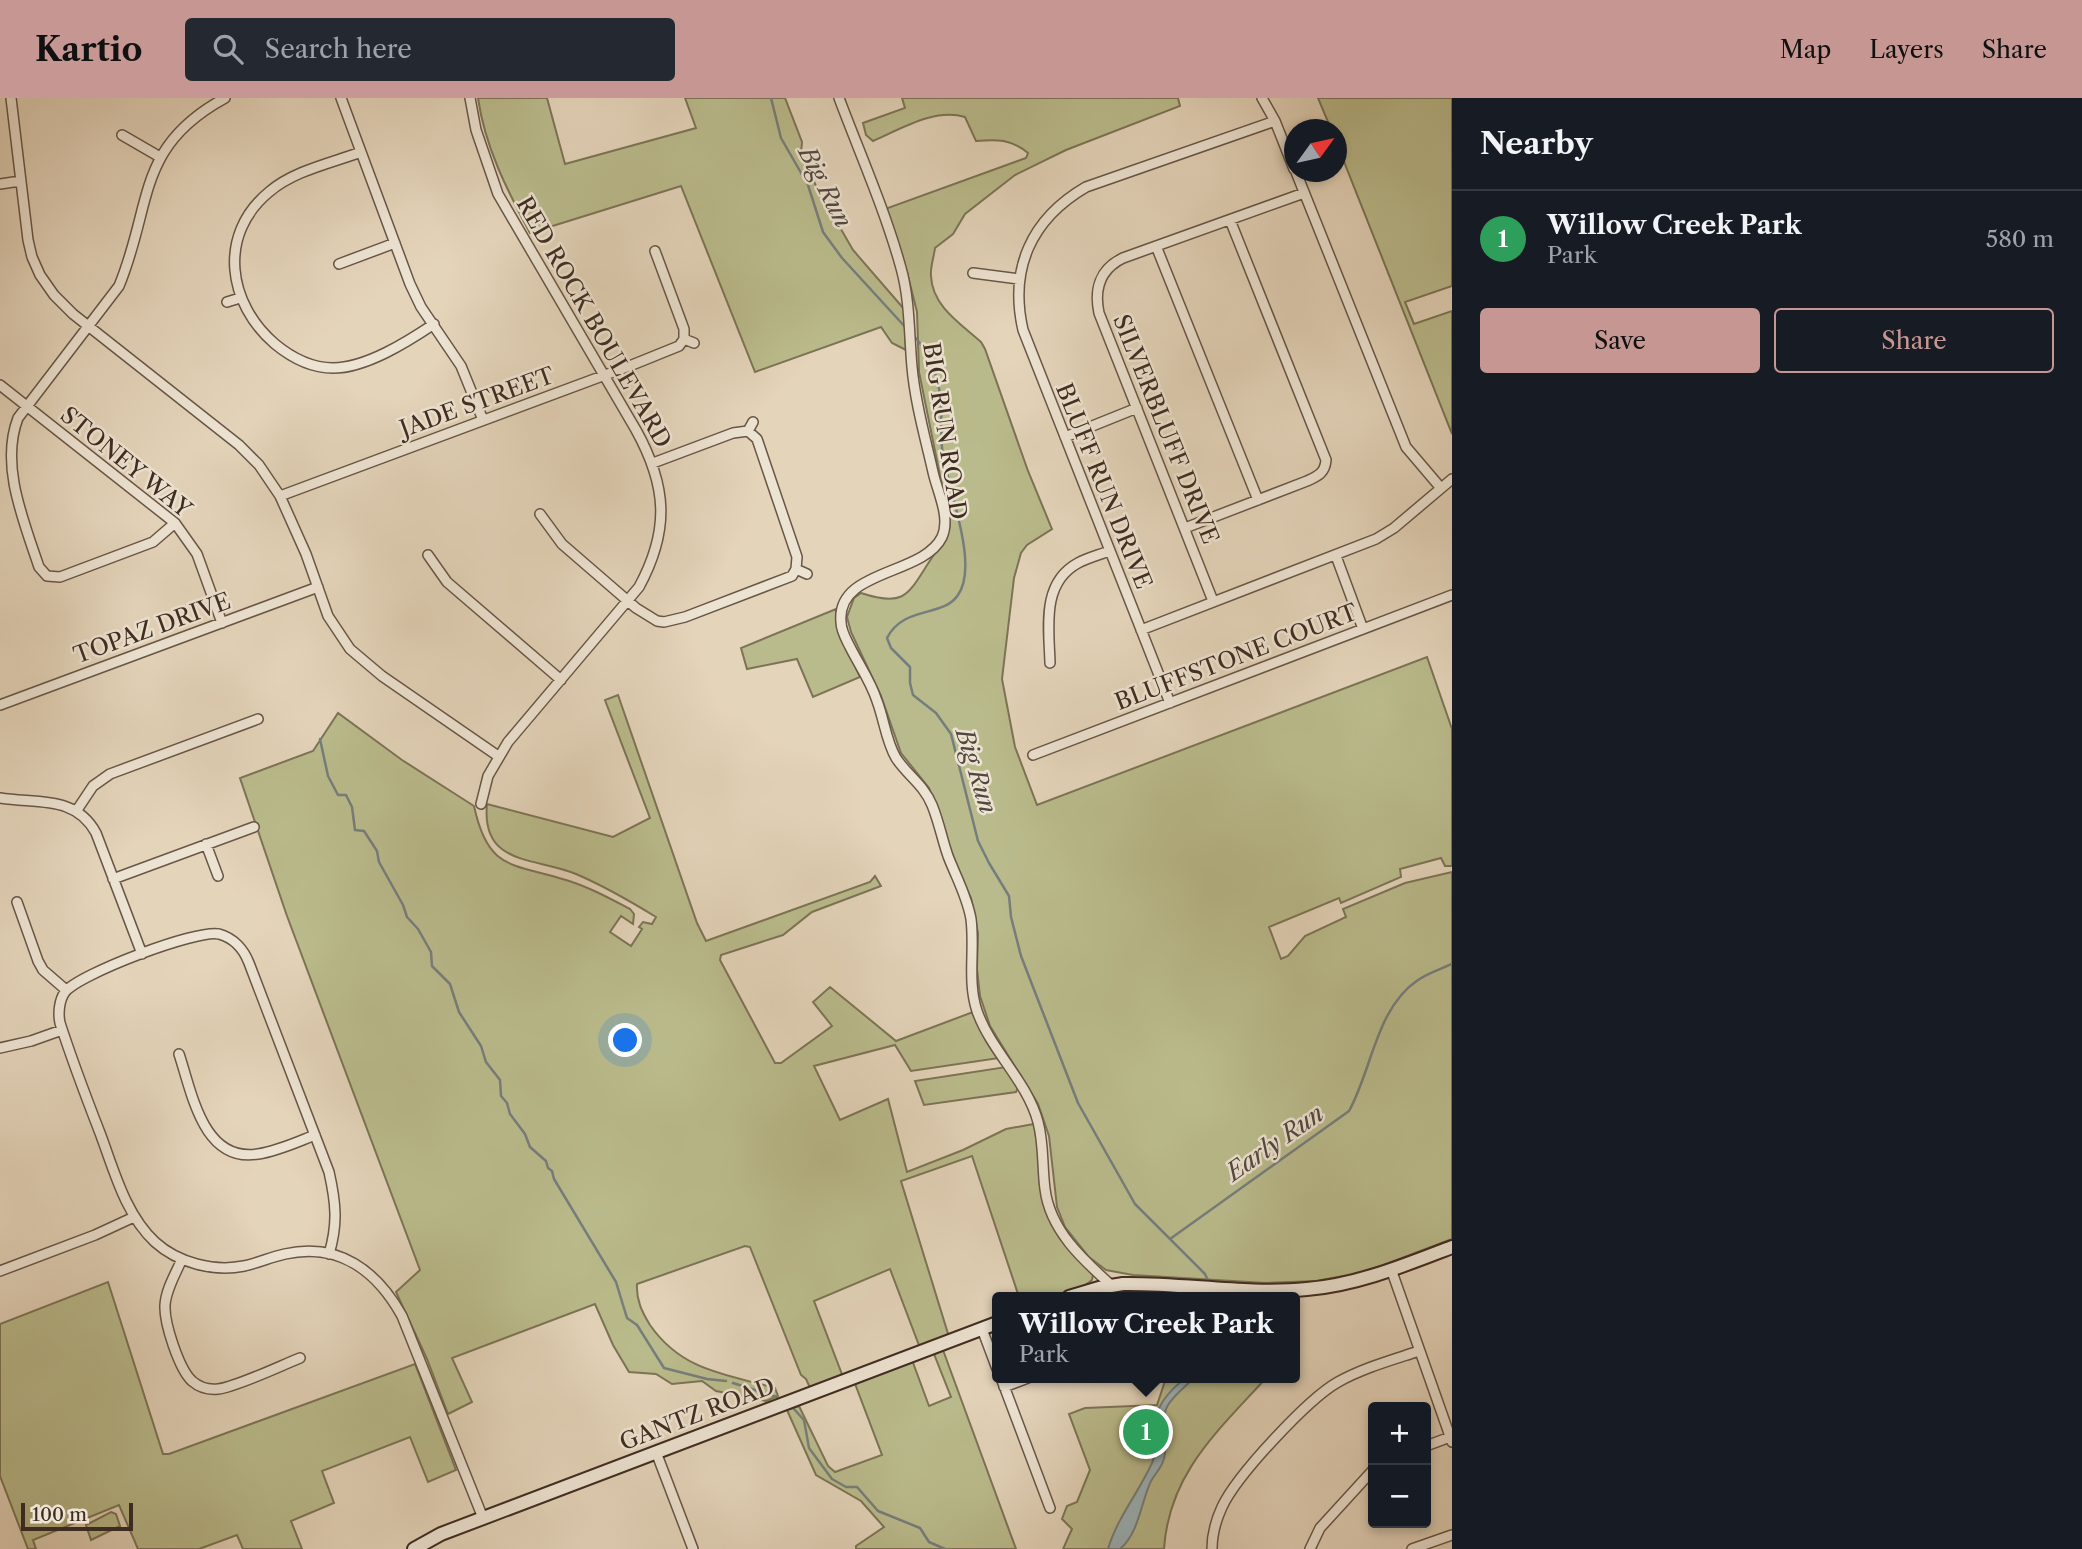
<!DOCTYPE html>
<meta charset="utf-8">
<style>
body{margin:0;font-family:"Libre Caslon Text",serif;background:#242831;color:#f1f3f6}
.controls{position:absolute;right:21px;bottom:21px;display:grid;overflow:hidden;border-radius:7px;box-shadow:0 4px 10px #0003}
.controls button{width:63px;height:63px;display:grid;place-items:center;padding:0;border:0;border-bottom:2px solid #363941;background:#171b24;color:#f1f3f6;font:35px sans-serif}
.compass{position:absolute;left:1284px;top:21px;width:63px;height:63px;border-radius:50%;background:#171b24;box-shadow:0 4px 10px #0003;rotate:57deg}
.scale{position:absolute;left:21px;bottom:18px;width:112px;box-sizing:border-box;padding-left:7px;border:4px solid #3f2c21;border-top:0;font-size:19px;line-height:24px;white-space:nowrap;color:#3f2c21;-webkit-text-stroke:5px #ede3d2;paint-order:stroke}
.you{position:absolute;left:626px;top:943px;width:24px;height:24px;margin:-18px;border:5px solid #fff;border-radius:50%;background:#1a73e8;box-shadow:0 0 0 10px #1a73e833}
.badge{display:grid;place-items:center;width:46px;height:46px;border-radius:50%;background:#c59692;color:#fff;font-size:23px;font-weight:700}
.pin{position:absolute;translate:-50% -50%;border:4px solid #fff;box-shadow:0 2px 7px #0006}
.popup{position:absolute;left:992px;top:1194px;width:308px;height:91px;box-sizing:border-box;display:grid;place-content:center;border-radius:7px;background:#171b24;filter:drop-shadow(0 2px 5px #0005);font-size:23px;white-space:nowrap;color:#9ea1a6}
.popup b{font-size:26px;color:#f1f3f6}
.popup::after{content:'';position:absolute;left:50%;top:100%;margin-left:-14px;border:14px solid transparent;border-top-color:#171b24}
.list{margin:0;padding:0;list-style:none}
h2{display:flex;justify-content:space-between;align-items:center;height:91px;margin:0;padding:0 28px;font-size:30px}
h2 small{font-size:23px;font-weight:400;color:#9ea1a6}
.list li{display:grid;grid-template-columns:46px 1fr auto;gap:21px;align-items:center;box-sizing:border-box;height:98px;padding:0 28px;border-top:2px solid #363941}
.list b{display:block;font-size:26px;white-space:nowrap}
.list p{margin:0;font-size:23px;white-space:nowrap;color:#9ea1a6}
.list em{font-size:23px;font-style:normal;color:#9ea1a6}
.actions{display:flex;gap:14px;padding:21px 28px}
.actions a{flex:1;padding:16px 0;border:2px solid #c59692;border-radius:7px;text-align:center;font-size:24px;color:#c59692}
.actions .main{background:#c59692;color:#111}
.icon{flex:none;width:38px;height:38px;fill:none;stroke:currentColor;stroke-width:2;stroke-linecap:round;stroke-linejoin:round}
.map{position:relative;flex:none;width:1452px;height:1451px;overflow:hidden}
header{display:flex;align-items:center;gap:42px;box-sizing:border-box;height:98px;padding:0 35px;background:#c59692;color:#111}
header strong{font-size:33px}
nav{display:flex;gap:38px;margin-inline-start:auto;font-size:24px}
.search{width:490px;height:63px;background:#242831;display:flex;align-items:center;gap:18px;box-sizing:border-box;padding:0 24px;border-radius:7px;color:#9ea1a6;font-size:26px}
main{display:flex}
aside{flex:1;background:#171b24}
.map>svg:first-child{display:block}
.green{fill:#babb8c;stroke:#7c7456;stroke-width:2}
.water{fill:#9bb5bb;stroke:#767e7d;stroke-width:2}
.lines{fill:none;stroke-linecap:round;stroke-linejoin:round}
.stream{stroke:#767e7d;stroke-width:2.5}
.street-casing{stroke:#685647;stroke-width:12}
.secondary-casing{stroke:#3f2c21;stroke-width:16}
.street{stroke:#ede3d2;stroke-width:9}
.secondary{stroke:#ede3d2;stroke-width:12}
.labels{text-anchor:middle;stroke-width:5;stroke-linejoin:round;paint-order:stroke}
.street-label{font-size:23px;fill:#3f2c21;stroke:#ede3d2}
.water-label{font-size:24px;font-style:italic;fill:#514740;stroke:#ede3d2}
</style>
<header>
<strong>Kartio</strong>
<div class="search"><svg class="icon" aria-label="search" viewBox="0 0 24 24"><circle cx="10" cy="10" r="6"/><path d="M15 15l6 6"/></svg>Search here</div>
<nav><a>Map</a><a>Layers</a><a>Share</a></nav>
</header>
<main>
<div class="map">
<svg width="1452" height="1451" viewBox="0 0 1452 1451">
<rect width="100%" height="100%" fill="#e4d4ba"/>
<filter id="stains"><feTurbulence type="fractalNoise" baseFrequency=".00286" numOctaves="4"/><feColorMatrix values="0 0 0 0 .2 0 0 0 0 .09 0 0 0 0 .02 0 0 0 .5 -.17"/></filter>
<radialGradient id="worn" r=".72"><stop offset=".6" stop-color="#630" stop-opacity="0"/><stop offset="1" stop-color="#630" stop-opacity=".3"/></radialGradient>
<path class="green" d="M478 0H547L565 66 696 30 685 0H785L802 44 801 55 816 88 853 152 904 211 906 252 892 245 881 229 755 274 681 88 530 135C507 92 485 49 478 0Z
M902 0H1178L1180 8 1066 52 1015 77 965 116 953 136 935 150C934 159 930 169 931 178 932 208 961 226 981 244L985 251 1028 373 1052 431 1027 447 1021 455 1014 480 1002 581 1015 649 1037 707 1427 559 1452 631V768H1445L1441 760 1400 771 1401 779 1341 805 1339 800 1269 829 1281 861 1288 858 1305 838 1346 819 1343 811 1405 785 1452 774V1141L1381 1168 1349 1177 1316 1183 1266 1185 1133 1177 1106 1172 1089 1159 1065 1129 1057 1109 1049 1038 1038 1006 990 928 980 898 977 871 978 835 971 800 956 769 940 719 929 690 901 655 881 598 851 534 847 519 854 500 861 495C906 510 908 496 931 461 939 449 946 442 950 427L919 274 917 214 907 174 885 111 1026 60 1028 55C1011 41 997 41 976 43L965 19C934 10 901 31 873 43L866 37 863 25 905 10Z
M1318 0H1452V188L1405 204 1414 226 1452 213V336L1337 46 1336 32 1331 31Z
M836 511 837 529 860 579 813 599 797 561 747 571 741 550Z
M618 597 697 825 706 843 870 784 875 778 881 788 812 814 783 837 721 857 720 862 775 965H781L832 928 813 904 830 889 896 943 973 914 999 960 911 973 895 947 814 968 840 1022 888 1001 907 1074 963 1052 1006 1031 1034 1026 1049 1112 1063 1141 1093 1177 1092 1182C1072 1200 1045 1199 1019 1199L972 1058 901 1083 949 1239 920 1250 890 1171 814 1203 843 1279 811 1292 806 1281 801 1277 750 1149 745 1148 637 1186C636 1202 642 1214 650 1227 682 1273 725 1276 775 1290L778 1298 766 1303 716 1293 702 1283 672 1286 656 1276 629 1274 613 1247 595 1206 452 1260 472 1304 448 1316 427 1261 396 1194 420 1172 287 818 240 680 313 653 338 615 402 662 474 708C488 773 512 765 566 782 589 789 609 800 630 811L634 816 633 826 621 818 610 834 631 848 642 831 639 829 643 824 652 826 656 819C630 803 604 788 576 776 535 759 481 768 487 706L613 739 650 720 605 602Z
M1006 969 1018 989 1016 994 924 1007 915 983Z
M108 1184 163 1356H169L415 1266 456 1372 428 1384 410 1339 322 1373 334 1405 291 1423 302 1451H243L237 1437 199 1451H138L119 1407 33 1442 36 1451H28L0 1378V1226Z
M943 1252 1016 1451H856V1448L884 1429 861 1403 816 1377 787 1312 799 1308 828 1368 835 1374 882 1357 854 1283 912 1262 929 1308 951 1299 934 1256Z
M1166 1280H1266C1218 1333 1169 1375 1164 1451H1063L1072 1431 1062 1421 1067 1408 1077 1404 1090 1372 1069 1316 1085 1310 1157 1307Z
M111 1414 116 1416 120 1428 91 1442 86 1427Z"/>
<path class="water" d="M1186 1280H1194C1186 1288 1174 1297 1168 1307 1160 1321 1166 1339 1165 1355 1164 1367 1157 1373 1151 1383 1141 1404 1139 1435 1120 1451H1108C1117 1420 1139 1394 1152 1365 1157 1354 1154 1344 1154 1333 1153 1311 1169 1292 1186 1280Z"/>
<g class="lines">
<path class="stream" d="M771 0 781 40 808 87 823 134 842 160 907 231
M914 238C924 249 931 262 935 275 944 300 940 325 942 350 946 387 980 466 958 497 943 520 904 507 887 540L891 550 910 569V585L913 597 936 615 951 636 978 743 989 765 1009 798 1011 819 1021 858 1078 1005 1135 1106 1205 1176 1210 1187
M320 641 328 678 338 697H346L352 709 355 732 364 733 377 753 379 764 403 807 407 819 418 831 431 854 432 868 450 886 459 914 481 948 486 964 500 982 501 998 507 1005 510 1016 525 1036 530 1049 546 1063 548 1070 552 1073 554 1081 616 1184 627 1220 637 1227 664 1270 707 1281 726 1283
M1170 1141 1349 1013C1372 972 1376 910 1418 882 1428 875 1441 871 1452 866
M733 1285 777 1299
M793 1310 804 1322 809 1350 832 1381 846 1389H857L878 1413 920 1430 929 1444 945 1451"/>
<defs>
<path id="street" d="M11 0 28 142 32 159 40 177 54 197 73 216 239 347 259 367 280 398 306 456 328 518 350 551 382 578 498 658
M341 0 410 186 421 209 461 268 483 322
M470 0 476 32 498 96 636 332C667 388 670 432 639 489L508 644 488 678 481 706
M839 0C860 56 885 112 901 170 910 202 909 236 912 269 915 304 925 339 933 374 937 393 951 419 942 439 923 478 836 471 841 524 841 533 846 541 850 549 859 567 871 584 877 603 884 621 886 643 896 660 907 677 924 687 932 707 939 724 942 741 948 758 956 779 967 798 971 821 975 852 967 883 977 913 991 953 1027 983 1038 1024 1044 1046 1042 1069 1045 1091 1050 1132 1082 1161 1111 1187
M1262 0 1275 23 1294 71
M122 37 160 59
M361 54C331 65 293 73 269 94 217 137 228 206 275 246 292 260 310 270 333 270 366 270 407 244 434 226
M1296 74 1406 349 1440 389
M0 86 20 83
M1156 148 1258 402
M655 153 684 231V241
M339 166 395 145
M973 175 1019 181
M227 204 240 200
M684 241 694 245
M0 287 175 425 197 456 222 525
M748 333 753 324
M1065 339 1137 310
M653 365 733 335 748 333 757 341 797 459 796 471
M280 398 632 267 679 248 684 241
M540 416 562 446 636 510 657 523 664 524 685 519 792 478 796 471
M1185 430 1307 383C1318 378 1325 375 1326 362L1230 122
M428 457 447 484 561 582
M1336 458 1363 531
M796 471 807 476
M47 478 39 469C23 421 0 367 18 320L119 188C153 106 135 49 225 0
M47 478 60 479 153 444 175 425
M1213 503 1099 215C1094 191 1100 171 1123 160L1304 95
M1141 532 1376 441 1394 430 1452 381
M1050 565C1049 530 1041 485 1078 465 1087 460 1099 457 1109 453
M1170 605 1023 232C1009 171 1031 121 1086 89L1275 23
M0 607 318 489
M1033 657 1452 497
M0 700C36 706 76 697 96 735L142 856
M77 712 93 688 110 676 258 621
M206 746 218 778
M113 781 254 729
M17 804 38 863 43 872 66 892
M0 950 31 943 62 932
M179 956C192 995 203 1065 258 1056 278 1053 297 1044 315 1037
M329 1156C338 1126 336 1105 329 1074L249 865C244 852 234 840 219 836 197 831 79 876 65 894 59 902 58 916 60 925 72 962 86 999 100 1035 114 1072 125 1116 155 1144 178 1165 214 1174 244 1168 258 1165 271 1159 285 1156 339 1144 377 1173 402 1218L483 1420
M182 1161C176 1175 166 1191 165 1207 164 1225 179 1271 192 1283 199 1289 209 1292 218 1291 236 1289 280 1268 300 1260
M1391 1171 1452 1344
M0 1173 95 1137 134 1119
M982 1231 997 1271
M1001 1280 1050 1410
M1004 1289 1028 1280
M1426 1348 1450 1339
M656 1354 693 1451
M1212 1451C1212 1438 1216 1422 1222 1409 1237 1377 1308 1301 1338 1284 1363 1270 1392 1262 1419 1253
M1310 1451 1320 1430 1373 1372
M1412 1451 1452 1437"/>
<path id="secondary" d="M1069 1199 1099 1190 1123 1186C1184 1185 1246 1197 1307 1191 1357 1187 1405 1167 1452 1149
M414 1451 441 1436 997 1225"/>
</defs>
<use href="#street" class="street-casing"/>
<use href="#secondary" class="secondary-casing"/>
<use href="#street" class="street"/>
<use href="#secondary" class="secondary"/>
</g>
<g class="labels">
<g class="street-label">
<text transform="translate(594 224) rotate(60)" y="8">RED ROCK BOULEVARD</text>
<text transform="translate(477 304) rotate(-20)" y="8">JADE STREET</text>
<text transform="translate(1166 331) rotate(68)" y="8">SILVERBLUFF DRIVE</text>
<text transform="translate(945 333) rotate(81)" y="8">BIG RUN ROAD</text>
<text transform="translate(126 364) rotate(39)" y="8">STONEY WAY</text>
<text transform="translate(1104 388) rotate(68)" y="8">BLUFF RUN DRIVE</text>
<text transform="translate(152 530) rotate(-20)" y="8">TOPAZ DRIVE</text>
<text transform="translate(1236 559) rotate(-21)" y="8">BLUFFSTONE COURT</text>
<text transform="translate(697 1316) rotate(-21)" y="8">GANTZ ROAD</text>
</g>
<g class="water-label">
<text transform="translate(825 89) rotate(63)" y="8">Big Run</text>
<text transform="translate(976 673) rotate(73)" y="8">Big Run</text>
<text transform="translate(1275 1045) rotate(-35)" y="8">Early Run</text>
</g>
</g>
<rect width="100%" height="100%" filter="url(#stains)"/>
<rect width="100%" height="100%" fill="url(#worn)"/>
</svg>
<div class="controls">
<button>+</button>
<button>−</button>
</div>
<svg class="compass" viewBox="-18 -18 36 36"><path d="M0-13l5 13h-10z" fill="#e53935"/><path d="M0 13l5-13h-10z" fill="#9ea1a6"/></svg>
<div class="scale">100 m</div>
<div class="you"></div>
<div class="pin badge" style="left:1146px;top:1334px;background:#2e9e5b">1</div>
<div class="popup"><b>Willow Creek Park</b>Park</div>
</div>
<aside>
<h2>Nearby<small></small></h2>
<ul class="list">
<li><span class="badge" style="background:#2e9e5b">1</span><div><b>Willow Creek Park</b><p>Park</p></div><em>580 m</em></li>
</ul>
<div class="actions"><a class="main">Save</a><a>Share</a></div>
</aside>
</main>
